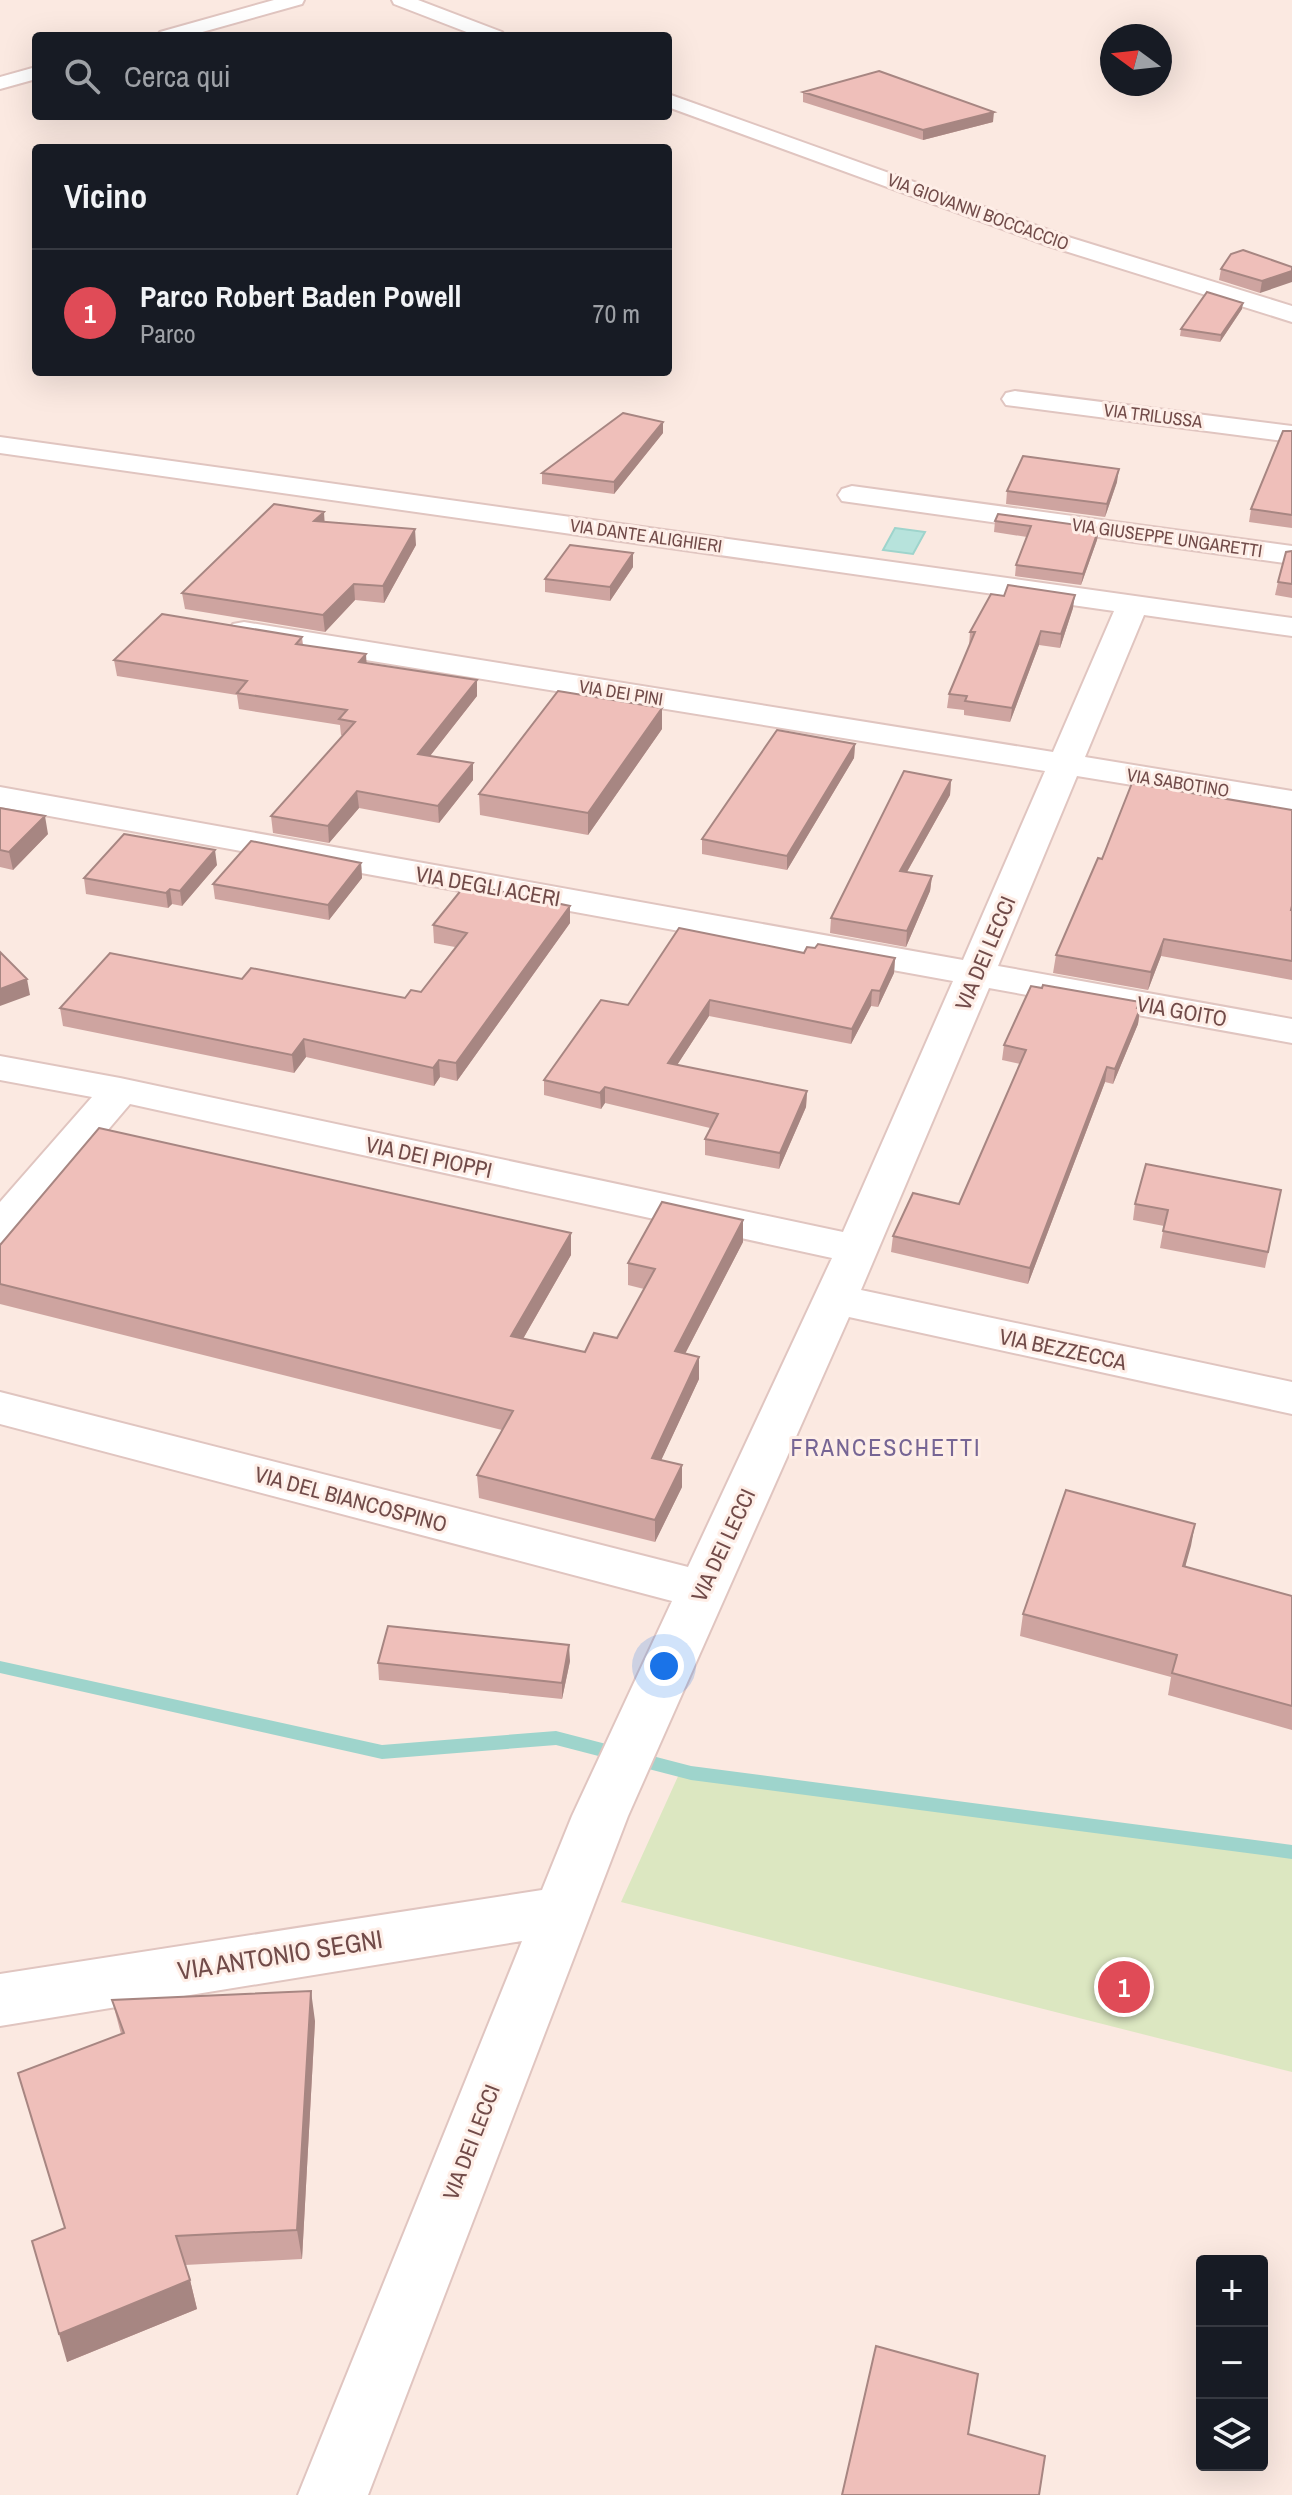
<!DOCTYPE html>
<html lang="it">
<meta charset="utf-8">
<style>
body{margin:0;font-family:"Archivo Narrow",sans-serif;background:#242831;color:#f1f3f6}
.controls{position:absolute;right:24px;bottom:24px;display:grid;overflow:hidden;border-radius:8px;box-shadow:0 8px 32px #0002}
.controls button{width:72px;height:72px;display:grid;place-items:center;padding:0;border:0;border-bottom:2px solid #363941;background:#171b24;color:#f1f3f6;font:40px sans-serif}
.compass{position:absolute;left:1100px;top:24px;width:72px;height:72px;border-radius:50%;background:#171b24;box-shadow:0 8px 32px #0002;rotate:285deg}
.you{position:absolute;left:664px;top:1666px;width:28px;height:28px;margin:-20px;border:6px solid #fff;border-radius:50%;background:#1a73e8;box-shadow:0 0 0 12px #1a73e833}
.badge{display:grid;place-items:center;width:52px;height:52px;border-radius:50%;background:#e04b57;color:#fff;font-size:26px;font-weight:700}
.pin{position:absolute;translate:-50% -50%;border:4px solid #fff;box-shadow:0 2px 8px #0006}
.list{margin:0;padding:0;list-style:none}
h2{display:flex;justify-content:space-between;align-items:center;height:104px;margin:0;padding:0 32px;font-size:34px}
h2 small{font-size:26px;font-weight:400;color:#9ea1a6}
.list li{display:grid;grid-template-columns:52px 1fr auto;gap:24px;align-items:center;box-sizing:border-box;height:128px;padding:0 32px;border-top:2px solid #363941}
.list b{display:block;font-size:30px;white-space:nowrap}
.list p{margin:0;font-size:26px;white-space:nowrap;color:#9ea1a6}
.list em{font-size:26px;font-style:normal;color:#9ea1a6}
.icon{flex:none;width:44px;height:44px;fill:none;stroke:currentColor;stroke-width:2;stroke-linecap:round;stroke-linejoin:round}
.map{position:relative;flex:none;width:1292px;height:2495px;overflow:hidden}
.search{position:absolute;background:#171b24;box-shadow:0 8px 32px #0002;left:32px;top:32px;width:640px;height:88px;display:flex;align-items:center;gap:20px;box-sizing:border-box;padding:0 28px;border-radius:8px;color:#9ea1a6;font-size:30px}
.panel{position:absolute;background:#171b24;box-shadow:0 8px 32px #0002;left:32px;top:144px;width:640px;height:232px;border-radius:8px}
.map>svg:first-child{display:block}
.green{fill:#dce7c1}
.water{fill:#b7e3dc;stroke:#9ed4cc;stroke-width:2}
.lines{fill:none;stroke-linecap:round;stroke-linejoin:round}
.stream{fill:#9ed4cc;fill-rule:evenodd}
.minor-casing{stroke:#e0c5c0;stroke-width:4}
.minor{fill:#fff;fill-rule:evenodd}
.wall{fill:#cea4a0}
.shaded-wall{fill:#a78682}
.building{fill:#efbfba;stroke:#a78682;stroke-width:2}
.labels{text-anchor:middle;stroke-width:6;stroke-linejoin:round;paint-order:stroke}
.far-street-label{font-size:18px;fill:#714b49;stroke:#feeee7}
.street-label{font-size:22px;fill:#714b49;stroke:#feeee7}
.neighbourhood-label{font-size:24px;letter-spacing:2px;fill:#766594;stroke:#feeee7}
.near-street-label{font-size:26px;fill:#714b49;stroke:#feeee7}
</style>
<div class="map">
<svg width="1292" height="2495" viewBox="0 0 1292 2495">
<rect width="100%" height="100%" fill="#fbe9e1"/>
<path class="green" d="M680 1772 951 1811 1292 1854V2072L621 1902Z"/>
<path class="water" d="M895 528 925 532 913 554 883 550Z"/>
<g class="lines">
<path class="stream" d="M0 1661 382 1745 556 1731 691 1766 1292 1845V1859L691 1780 556 1745 382 1759 0 1673Z"/>
<defs>
<path id="minor" d="M274 0H304L302 4 188 36H157L160 32Z
M392 0H418L502 32 505 36H477L394 4Z
M36 67V79L0 89V77Z
M668 94 1065 236 1292 306V322L1049 246 668 107Z
M1015 391 1292 426V442L1006 405 1002 399 1006 393Z
M0 437 1292 618V636L1144 615 1085 757 1292 791V811L1077 776 998 966 1292 1019V1043L989 988 861 1290 1292 1382V1414L849 1317 628 1816 368 2495H298L522 1941 0 2026V1974L542 1890 572 1816 672 1601 0 1424V1392L688 1567 832 1258 130 1104 15 1239 0 1243V1202L92 1097 0 1080V1056L120 1078 843 1232 953 981 0 807V787L963 960 1045 771 244 640 233 638 228 631 233 624 244 622 1053 752 1114 611 0 453Z
M852 486 1292 546V564L842 501 838 495 842 489Z"/>
</defs>
<use href="#minor" class="minor-casing"/>
<use href="#minor" class="minor"/>
</g>
<path class="wall" d="M803 92 993 122 923 140 803 102Z
M1292 267 1260 293 1219 280 1221 269Z
M1242 309 1220 342 1180 336 1181 329Z
M1292 431V528L1249 522 1251 509Z
M663 433 614 494 542 484V473Z
M1117 482 1105 517 1006 504 1007 491Z
M324 512V522L416 545 384 603 355 600 325 632 185 609 182 593Z
M995 521 1099 528 1097 540 1081 585 1015 576 1016 565 1027 537 994 532Z
M1292 551V598L1275 595 1278 582Z
M633 567 610 601 545 592V579Z
M1073 608 1060 648 1039 645 1010 722 964 715V710L947 708 949 694 969 646 970 632Z
M302 637 303 645 366 654V663L477 680V696L430 756 473 780 439 823 359 808 329 843 273 833 271 816 343 736 341 735 340 725 239 709 237 695 117 676 114 660Z
M662 729 588 835 480 815 479 794Z
M855 744 854 758 787 870 702 854V839Z
M951 780 950 795 907 872 932 876 930 891 906 947 830 933 831 918Z
M0 808 48 834 13 870 0 867Z
M1292 810V980L1161 956 1148 990 1053 973 1056 955 1102 859Z
M361 863 362 878 329 920 215 899 213 884Z
M217 865 182 906 172 904 168 908 86 894 84 878Z
M570 923 457 1081 440 1077 434 1086 306 1057 294 1073 63 1026 60 1008 242 979 405 998 421 992 455 947 434 943 433 925Z
M804 953 895 958 894 973 878 1007 871 1006 851 1044 709 1016 677 1065 807 1091 806 1107 779 1169 705 1155V1139L710 1128 605 1103 601 1109 544 1095V1080L628 1005Z
M1140 1002 1139 1009H1140L1138 1024 1113 1084 1105 1082 1028 1284 891 1252 893 1236 959 1204 1020 1064 1002 1060 1004 1045Z
M1281 1190 1265 1268 1160 1248 1164 1226 1133 1220 1135 1204Z
M571 1233V1255L523 1339 585 1352 617 1338 644 1289 628 1285V1263L743 1242 685 1354 699 1357V1379L661 1460 682 1487 655 1542 479 1498 477 1475 502 1430 0 1304V1245Z
M1195 1524 1185 1567 1292 1596V1730L1168 1695 1171 1677 1020 1636 1023 1614Z
M570 1661 562 1699 379 1680 378 1663Z
M112 2000 315 2021 302 2259 185 2265 190 2280 197 2309 67 2362 64 2228 121 2034Z"/>
<path class="shaded-wall" d="M994 112 993 122 923 140V130Z
M1292 271V282L1260 293 1262 281Z
M1243 303 1242 309 1220 342 1221 335Z
M663 422V433L614 494V482Z
M1119 469 1117 482 1105 517 1107 504Z
M324 512 325 528 314 521Z
M1099 528 1097 540 1081 585 1083 574Z
M415 529 416 545 384 603 383 586Z
M633 553V567L610 601V587Z
M354 584 355 600 325 632 323 615Z
M1075 595 1073 608 1060 648 1061 634Z
M1041 631 1039 645 1010 722 1012 708Z
M366 654 367 670 359 662Z
M477 680V696L419 770 418 754Z
M662 708V729L588 835V813Z
M855 744 854 758 787 870V856Z
M473 763V780L439 823 438 806Z
M951 780 950 795 899 886 900 871Z
M357 791 359 808 329 843 328 826Z
M45 816 48 834 13 870 9 852Z
M215 850 217 865 182 906 180 891Z
M361 863 362 878 329 920 328 905Z
M932 876 930 891 906 947 907 931Z
M170 889 172 904 168 908 166 893Z
M570 906V923L457 1081 456 1063Z
M1164 939 1161 956 1148 990 1151 972Z
M895 958 894 973 878 1007 880 991Z
M27 979 30 995 0 1006V989Z
M872 990 871 1006 851 1044 852 1029Z
M710 1000 709 1016 668 1079V1063Z
M1140 1002 1138 1015 1140 1009 1138 1024 1113 1084 1115 1069Z
M304 1039 306 1057 294 1073 292 1055Z
M439 1060 440 1077 434 1086 433 1068Z
M1107 1067 1105 1082 1028 1284 1030 1268Z
M605 1087V1103L601 1109 600 1093Z
M807 1091 806 1107 779 1169 780 1153Z
M743 1220V1242L675 1373V1351Z
M571 1233V1255L512 1358 511 1336Z
M699 1357V1379L652 1480V1458Z
M682 1465V1487L655 1542V1520Z
M1195 1524 1191 1546 1179 1589 1183 1566Z
M569 1645 570 1661 562 1699V1683Z
M311 1991 315 2021 302 2259 297 2230Z
M190 2280 197 2309 67 2362 59 2334Z"/>
<path class="building" d="M879 71 994 112 923 130 803 92Z
M1243 250 1292 267V271L1262 281 1221 269 1231 254Z
M1207 292 1243 303 1221 335 1181 329Z
M623 413 663 422 614 482 542 473Z
M1283 431H1292V515L1251 509Z
M1023 456 1119 469 1107 504 1007 491Z
M274 504 324 512 314 521 415 529 383 586 354 584 323 615 182 593Z
M998 514 1099 528 1083 574 1016 565 1031 526 995 521Z
M570 545 633 553 610 587 545 579Z
M1292 551V584L1278 582 1286 552Z
M1008 585 1075 595 1061 634 1041 631 1012 708 965 701 967 696 949 694 975 632H970L991 594 1004 596Z
M162 614 302 637 296 644 366 654 359 662 477 680 418 754 473 763 438 806 357 791 328 826 271 816 355 722 339 719 347 710 237 693 247 681 114 660Z
M558 691 662 708 588 813 479 794Z
M777 730 855 744 787 856 702 839Z
M904 771 951 780 900 871 932 876 907 931 831 918Z
M1132 783 1292 810V906L1291 910H1292V961L1164 939 1151 972 1056 955 1098 858 1102 859Z
M0 808 45 816 9 852 0 850Z
M124 834 215 850 180 891 170 889 166 893 84 878Z
M251 841 361 863 328 905 213 884Z
M466 884 570 906 456 1063 439 1060 433 1068 304 1039 292 1055 60 1008 110 953 242 979 251 968 405 998 411 990 421 992 467 933 433 925Z
M679 928 804 953 807 947 815 948 818 944 895 958 880 991 872 990 852 1029 710 1000 668 1063 807 1091 780 1153 705 1139 718 1114 605 1087 600 1093 544 1080 601 1000 628 1005Z
M0 952 27 979 0 989Z
M1043 985 1140 1002 1137 1008 1140 1009 1115 1069 1107 1067 1030 1268 893 1236 913 1193 959 1204 1026 1050 1004 1045 1031 986 1042 988Z
M99 1128 571 1233 511 1336 585 1352 594 1333 617 1338 655 1269 628 1263 662 1202 743 1220 675 1351 699 1357 652 1458 682 1465 655 1520 477 1475 513 1411 0 1284V1245Z
M1146 1164 1281 1190 1268 1252 1163 1231 1168 1210 1135 1204Z
M1066 1490 1195 1524 1183 1566 1292 1596V1706L1172 1673 1177 1655 1023 1614Z
M388 1626 569 1645 562 1683 378 1663Z
M311 1991 297 2230 176 2236 190 2280 59 2334 32 2241 65 2228 18 2073 124 2033 112 2000Z
M876 2346 978 2374 968 2434 1045 2456 1039 2495H842Z"/>
<g class="labels">
<g class="far-street-label">
<text transform="translate(978 212) rotate(20)" y="6">VIA GIOVANNI BOCCACCIO</text>
<text transform="translate(1153 416) rotate(7)" y="6">VIA TRILUSSA</text>
<text transform="translate(646 536) rotate(8)" y="6">VIA DANTE ALIGHIERI</text>
<text transform="translate(1167 538) rotate(8)" y="6">VIA GIUSEPPE UNGARETTI</text>
<text transform="translate(621 693) rotate(9)" y="6">VIA DEI PINI</text>
<text transform="translate(1178 783) rotate(9)" y="6">VIA SABOTINO</text>
</g>
<g class="street-label">
<text transform="translate(488 886) rotate(10)" y="8">VIA DEGLI ACERI</text>
<text transform="translate(985 953) rotate(-67)" y="8">VIA DEI LECCI</text>
<text transform="translate(1182 1011) rotate(10)" y="8">VIA GOITO</text>
<text transform="translate(429 1157) rotate(12)" y="8">VIA DEI PIOPPI</text>
<text transform="translate(1063 1349) rotate(12)" y="8">VIA BEZZECCA</text>
<text transform="translate(351 1499) rotate(15)" y="8">VIA DEL BIANCOSPINO</text>
<text transform="translate(723 1545) rotate(-65)" y="8">VIA DEI LECCI</text>
<text transform="translate(471 2142) rotate(-69)" y="8">VIA DEI LECCI</text>
</g>
<g class="neighbourhood-label">
<text x="886" y="1456">FRANCESCHETTI</text>
</g>
<g class="near-street-label">
<text transform="translate(280 1955) rotate(-9)" y="9">VIA ANTONIO SEGNI</text>
</g>
</g>
</svg>
<div class="controls">
<button>+</button>
<button>−</button>
<button><svg class="icon" aria-label="layers" viewBox="0 0 24 24"><path d="M12 4l9 5-9 5-9-5zM3 14l9 5 9-5"/></svg></button>
</div>
<svg class="compass" viewBox="-18 -18 36 36"><path d="M0-13l5 13h-10z" fill="#e53935"/><path d="M0 13l5-13h-10z" fill="#9ea1a6"/></svg>
<div class="you"></div>
<div class="pin badge" style="left:1124px;top:1987px">1</div>
<div class="search"><svg class="icon" aria-label="search" viewBox="0 0 24 24"><circle cx="10" cy="10" r="6"/><path d="M15 15l6 6"/></svg>Cerca qui</div>
<section class="panel">
<h2>Vicino<small></small></h2>
<ul class="list">
<li><span class="badge">1</span><div><b>Parco Robert Baden Powell</b><p>Parco</p></div><em>70 m</em></li>
</ul>
</section>
</div>
